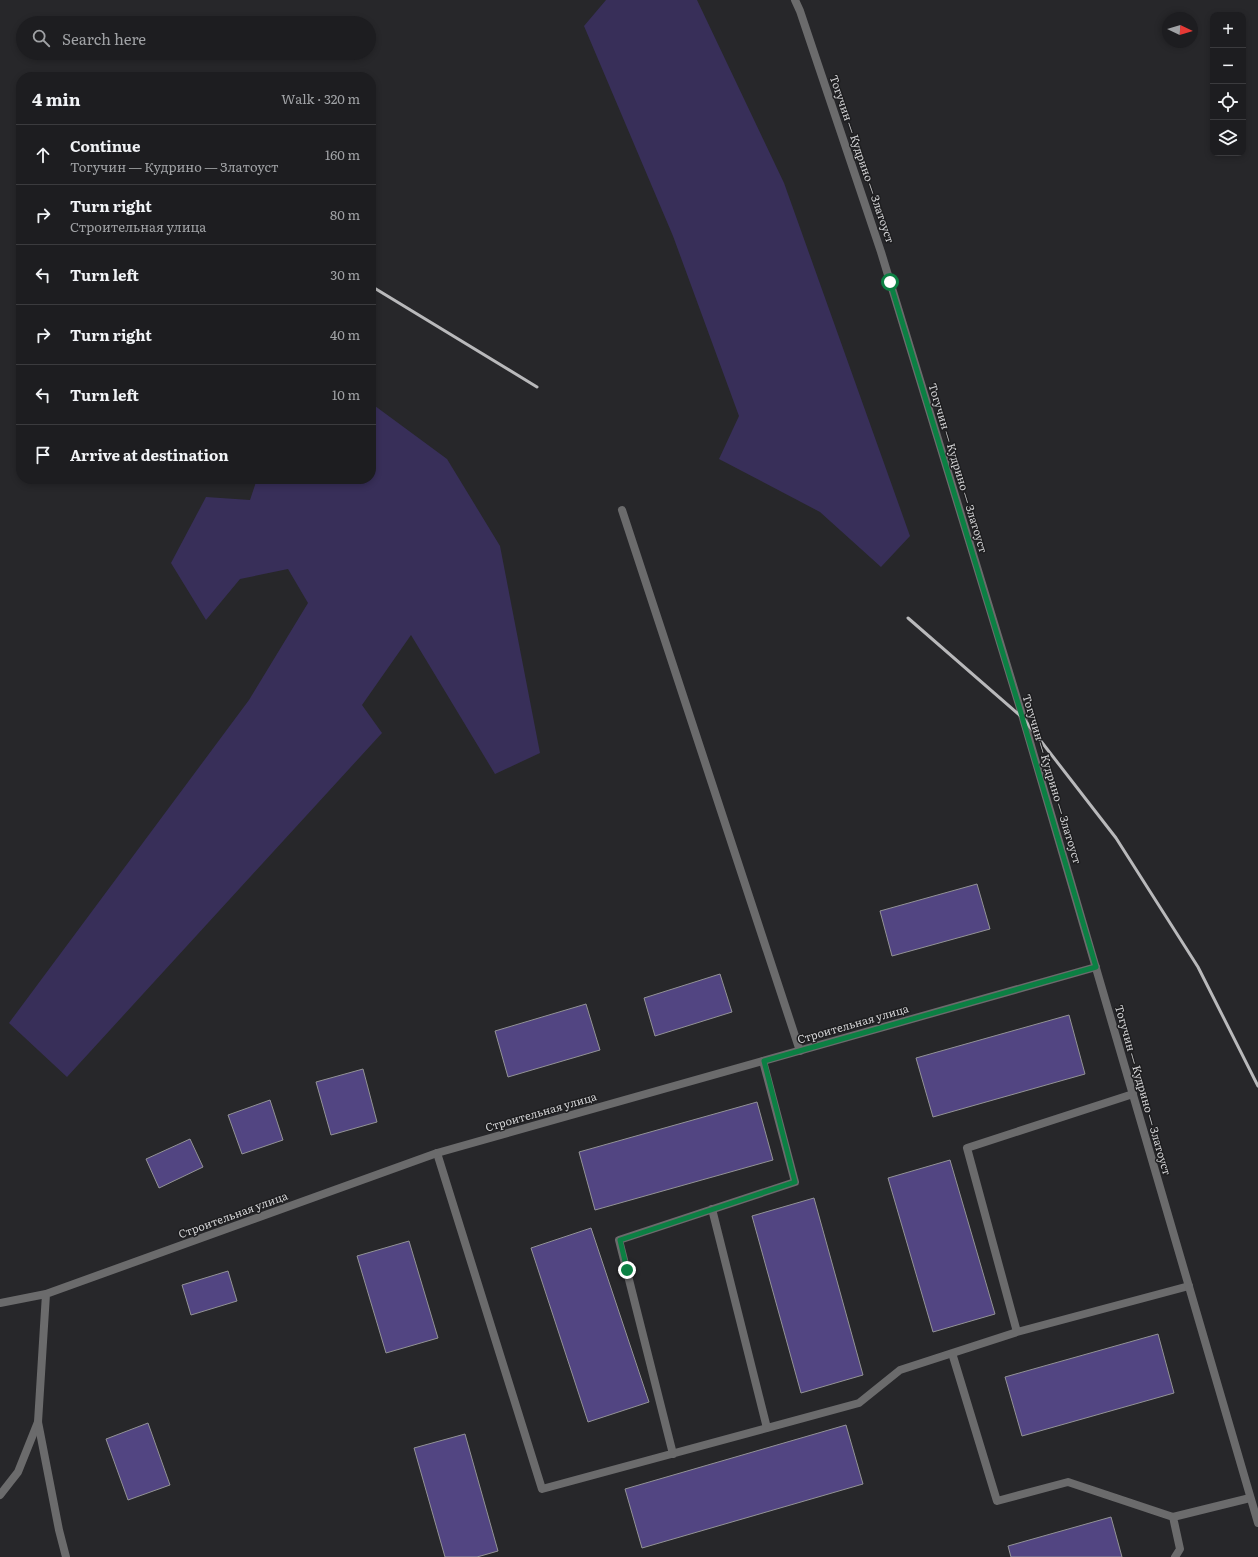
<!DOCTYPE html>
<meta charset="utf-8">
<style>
body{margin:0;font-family:Literata,serif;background:#2a2a2d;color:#f1f3f6}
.controls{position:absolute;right:12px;top:12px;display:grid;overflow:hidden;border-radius:8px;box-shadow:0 2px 6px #0003}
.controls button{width:36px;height:36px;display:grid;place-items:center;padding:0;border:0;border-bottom:1px solid #3b3b3e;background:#1d1d20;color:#f1f3f6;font:20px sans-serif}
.compass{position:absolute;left:1162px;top:12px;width:36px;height:36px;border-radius:50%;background:#1d1d20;box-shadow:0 2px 6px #0003;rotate:94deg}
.stop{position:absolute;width:12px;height:12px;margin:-9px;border:3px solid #0b8043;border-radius:50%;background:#fff}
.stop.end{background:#0b8043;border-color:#fff;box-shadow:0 1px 4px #0008}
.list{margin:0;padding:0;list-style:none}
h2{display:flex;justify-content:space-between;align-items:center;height:52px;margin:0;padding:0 16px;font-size:17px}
h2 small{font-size:13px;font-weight:400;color:#a0a2a5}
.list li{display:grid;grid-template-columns:26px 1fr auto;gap:12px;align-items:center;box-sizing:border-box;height:60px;padding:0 16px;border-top:1px solid #3b3b3e}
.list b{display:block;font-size:15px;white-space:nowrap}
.list p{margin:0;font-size:13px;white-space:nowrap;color:#a0a2a5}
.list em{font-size:13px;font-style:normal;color:#a0a2a5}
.icon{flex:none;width:22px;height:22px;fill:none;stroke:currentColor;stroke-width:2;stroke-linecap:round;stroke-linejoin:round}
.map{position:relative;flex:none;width:1258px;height:1557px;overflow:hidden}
.search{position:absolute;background:#1d1d20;box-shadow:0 2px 6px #0003;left:16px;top:16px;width:360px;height:44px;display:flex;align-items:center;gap:10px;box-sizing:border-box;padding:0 14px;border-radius:22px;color:#a0a2a5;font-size:15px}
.panel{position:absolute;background:#1d1d20;box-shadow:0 2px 6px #0003;left:16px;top:72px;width:360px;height:412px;border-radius:16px}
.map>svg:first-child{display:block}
.green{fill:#382f59}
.building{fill:#524582;stroke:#939396}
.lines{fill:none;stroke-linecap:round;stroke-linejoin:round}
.service{stroke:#6b6b6c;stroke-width:8}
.minor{stroke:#6b6b6c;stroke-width:8}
.tertiary{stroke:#6b6b6c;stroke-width:8}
.rail{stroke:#b9b9bb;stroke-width:3}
.route{stroke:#0b8043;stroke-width:5}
.labels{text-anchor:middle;stroke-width:3;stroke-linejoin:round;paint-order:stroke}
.street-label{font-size:11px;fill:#d2d2d4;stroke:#1e1e20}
</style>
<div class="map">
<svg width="1258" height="1557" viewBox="0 0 1258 1557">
<rect width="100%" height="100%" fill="#27272a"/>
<path class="green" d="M606 0H697L784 183 910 536 881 567 820 512 719 459 739 416 673 236 584 26Z
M371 403 447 459 500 546 540 753 495 774 411 635 362 705 382 733 67 1077 9 1023 249 700 308 603 288 569 240 579 206 620 171 563 206 497 250 500 257 479H371Z"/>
<path class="building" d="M977 884 990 929 892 956 880 911Z
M720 974 732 1012 655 1036 644 998Z
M586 1004 600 1050 508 1077 495 1031Z
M1069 1015 1085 1074 933 1117 916 1058Z
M363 1069 377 1122 331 1135 316 1082Z
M270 1100 283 1140 242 1154 228 1115Z
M757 1102 773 1160 595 1210 579 1152Z
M190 1139 203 1167 159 1188 146 1159Z
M950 1160 995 1314 933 1332 888 1178Z
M814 1198 863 1375 801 1393 752 1216Z
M591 1228 649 1402 588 1422 531 1248Z
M409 1241 438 1338 386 1353 357 1256Z
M228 1271 237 1301 191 1315 182 1285Z
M1158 1334 1174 1393 1022 1436 1005 1377Z
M148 1423 170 1485 128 1500 106 1439Z
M846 1425 863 1484 642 1548 625 1489Z
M465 1434 498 1551 477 1557H445L414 1448Z
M1111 1517 1122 1557H1011L1008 1546Z"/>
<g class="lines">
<path class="service" d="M622 510 800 1051
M437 1153 542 1489 859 1403 900 1370 1017 1332 1189 1286
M712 1209 767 1428
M1017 1332 967 1148 1133 1094
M952 1353 997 1501 1068 1482 1173 1517 1250 1498
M673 1454 619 1240 795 1182 763 1061
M0 1495 18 1472 38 1422
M1173 1517 1180 1549 1175 1557"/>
<path class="minor" d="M46 1294 38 1422 59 1530 66 1557
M0 1303 46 1294 437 1153 1096 967"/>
<path class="tertiary" d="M795 0 800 11 881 252 1023 718 1258 1523"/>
<path class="rail" d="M371 286 537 387
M908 618 1023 718 1116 838 1198 967 1258 1086"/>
</g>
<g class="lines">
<path class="route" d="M627 1270 620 1240 795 1182 764 1061 1096 967 1018 703 890 282"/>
</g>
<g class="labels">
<g class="street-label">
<text transform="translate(862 159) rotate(71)" y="4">Тогучин — Кудрино — Златоуст</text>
<text transform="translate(958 468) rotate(73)" y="4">Тогучин — Кудрино — Златоуст</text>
<text transform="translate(1052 779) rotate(73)" y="4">Тогучин — Кудрино — Златоуст</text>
<text transform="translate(853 1024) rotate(-16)" y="4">Строительная улица</text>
<text transform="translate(1143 1090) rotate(74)" y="4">Тогучин — Кудрино — Златоуст</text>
<text transform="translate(541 1112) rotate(-16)" y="4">Строительная улица</text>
<text transform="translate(233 1215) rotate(-20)" y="4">Строительная улица</text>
</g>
</g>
</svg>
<div class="controls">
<button>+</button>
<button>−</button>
<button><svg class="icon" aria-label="locate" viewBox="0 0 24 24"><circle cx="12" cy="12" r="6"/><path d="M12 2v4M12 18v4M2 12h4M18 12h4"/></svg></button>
<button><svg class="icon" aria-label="layers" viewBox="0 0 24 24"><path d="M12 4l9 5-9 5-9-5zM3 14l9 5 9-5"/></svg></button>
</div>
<svg class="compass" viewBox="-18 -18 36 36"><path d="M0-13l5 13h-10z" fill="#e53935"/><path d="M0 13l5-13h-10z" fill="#a0a2a5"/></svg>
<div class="stop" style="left:890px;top:282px"></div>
<div class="stop end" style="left:627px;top:1270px"></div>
<div class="search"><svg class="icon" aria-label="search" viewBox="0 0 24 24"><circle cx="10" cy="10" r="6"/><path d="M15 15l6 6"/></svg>Search here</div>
<section class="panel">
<h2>4 min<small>Walk · 320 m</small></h2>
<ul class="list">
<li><svg class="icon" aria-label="ahead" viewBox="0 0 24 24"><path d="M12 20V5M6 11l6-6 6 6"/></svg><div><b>Continue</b><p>Тогучин — Кудрино — Златоуст</p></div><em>160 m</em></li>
<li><svg class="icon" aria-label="right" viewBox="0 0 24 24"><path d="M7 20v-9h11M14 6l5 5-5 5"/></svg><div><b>Turn right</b><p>Строительная улица</p></div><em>80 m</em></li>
<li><svg class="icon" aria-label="left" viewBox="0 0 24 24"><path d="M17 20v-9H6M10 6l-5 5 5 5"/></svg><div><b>Turn left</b></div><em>30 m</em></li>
<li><svg class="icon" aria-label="right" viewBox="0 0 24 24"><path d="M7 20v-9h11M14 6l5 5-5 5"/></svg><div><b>Turn right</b></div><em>40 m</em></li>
<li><svg class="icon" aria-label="left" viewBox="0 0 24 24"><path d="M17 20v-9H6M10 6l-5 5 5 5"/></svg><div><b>Turn left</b></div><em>10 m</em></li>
<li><svg class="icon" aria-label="arrive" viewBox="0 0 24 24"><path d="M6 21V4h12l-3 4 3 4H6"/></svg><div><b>Arrive at destination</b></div></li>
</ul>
</section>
</div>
